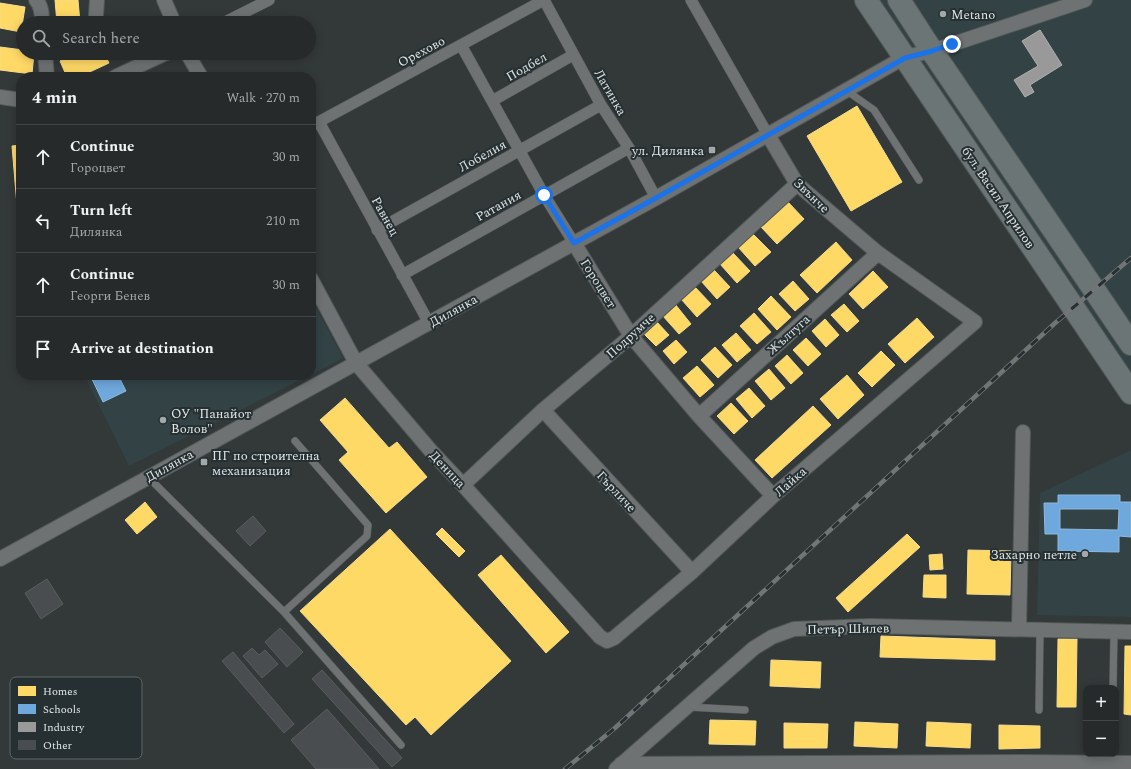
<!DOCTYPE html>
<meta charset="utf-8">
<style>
body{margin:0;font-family:Spectral,serif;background:#2e3232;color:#f1f3f6}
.controls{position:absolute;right:12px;bottom:12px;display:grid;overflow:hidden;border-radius:8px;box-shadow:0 2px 10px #0003}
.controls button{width:36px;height:36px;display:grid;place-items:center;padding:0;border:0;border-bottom:1px solid #424647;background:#262a2a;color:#f1f3f6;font:20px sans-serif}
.stop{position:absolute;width:12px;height:12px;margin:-9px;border:3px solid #1a73e8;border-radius:50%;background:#fff}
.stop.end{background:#1a73e8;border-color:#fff;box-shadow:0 1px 4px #0008}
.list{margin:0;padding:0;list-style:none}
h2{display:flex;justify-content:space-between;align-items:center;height:52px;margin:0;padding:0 16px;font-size:17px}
h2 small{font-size:13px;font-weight:400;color:#a4a7a8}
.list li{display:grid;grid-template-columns:26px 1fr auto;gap:12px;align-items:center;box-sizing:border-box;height:64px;padding:0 16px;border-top:1px solid #424647}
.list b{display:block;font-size:15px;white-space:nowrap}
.list p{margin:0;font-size:13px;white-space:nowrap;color:#a4a7a8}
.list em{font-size:13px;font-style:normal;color:#a4a7a8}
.icon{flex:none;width:22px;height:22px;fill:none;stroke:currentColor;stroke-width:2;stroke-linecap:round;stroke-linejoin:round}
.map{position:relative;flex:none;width:1131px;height:769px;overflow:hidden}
.search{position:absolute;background:#262a2a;box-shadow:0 2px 10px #0003;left:16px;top:16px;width:300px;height:44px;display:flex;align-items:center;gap:10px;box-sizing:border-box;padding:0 14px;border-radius:22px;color:#a4a7a8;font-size:15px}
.panel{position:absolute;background:#262a2a;box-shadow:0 2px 10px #0003;left:16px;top:72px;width:300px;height:308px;border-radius:16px}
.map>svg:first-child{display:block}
.built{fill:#324245}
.homes{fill:#ffd966;stroke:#f5dd8c}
.schools{fill:#6fa8dc;stroke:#91badf;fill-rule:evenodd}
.industry{fill:#999;stroke:#aeb0b0}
.building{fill:#4a4d4f;stroke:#595d5e}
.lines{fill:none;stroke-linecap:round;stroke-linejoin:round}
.service-casing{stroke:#525757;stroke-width:8}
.pedestrian-casing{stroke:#525757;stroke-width:12}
.minor-casing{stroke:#525757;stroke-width:16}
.primary-casing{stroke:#525757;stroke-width:24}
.service{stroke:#6e7273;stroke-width:7}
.pedestrian{stroke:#6e7273;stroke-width:11}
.minor{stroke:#6e7273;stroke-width:14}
.primary{stroke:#6c7575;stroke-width:22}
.rail-casing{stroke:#727576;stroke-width:4.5}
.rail{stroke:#262f31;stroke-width:3;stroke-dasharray:9;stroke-linecap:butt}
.route{stroke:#1a73e8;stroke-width:5}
.poi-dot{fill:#a3a8a9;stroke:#262f31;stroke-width:1.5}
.labels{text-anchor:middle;stroke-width:4;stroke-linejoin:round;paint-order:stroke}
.poi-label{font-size:13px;fill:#dfe5e6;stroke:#262f31;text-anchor:start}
.street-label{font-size:13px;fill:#dfe5e6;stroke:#262f31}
.key{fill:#262f31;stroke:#5e6667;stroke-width:1}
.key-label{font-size:11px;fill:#dfe5e6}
</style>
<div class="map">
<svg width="1131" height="769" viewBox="0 0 1131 769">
<rect width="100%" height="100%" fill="#333838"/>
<path class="built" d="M861 0H1131V403Z
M311 298 343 358 311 375Z
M84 375H310L129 466Z
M1131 450V617L1037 615 1040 493Z"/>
<path class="homes" d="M55 0H78L80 23H57Z
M0 3 25 7 21 32 0 28Z
M153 19 155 23H143Z
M0 47 23 50V53H34L32 74 0 70Z
M76 53H104L109 63 79 77H67L60 61Z
M122 53H135L124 58Z
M857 106 902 182 851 211 807 136Z
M21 145V253L12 146Z
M788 202 804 219 777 244 761 227Z
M753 234 771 252 755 266 738 247Z
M836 242 852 260 817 293 800 275Z
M733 253 750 271 737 283 720 264Z
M714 270 730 287 717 299 701 281Z
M873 271 888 287 863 309 849 294Z
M793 281 809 299 795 311 779 294Z
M695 287 711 304 697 317 681 299Z
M771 296 791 317 777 330 758 309Z
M675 304 691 324 679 334 662 315Z
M844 304 859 321 847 332 831 315Z
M754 313 771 332 757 344 740 326Z
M917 318 934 337 905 363 888 344Z
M825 319 839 335 826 347 812 331Z
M656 321 669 335 656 346 643 333Z
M736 333 751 350 737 362 722 345Z
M806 338 821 354 808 366 793 350Z
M676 340 687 352 674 364 663 351Z
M715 347 732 365 718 378 701 360Z
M881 351 895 365 872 387 858 373Z
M787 355 803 373 791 384 775 366Z
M697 366 714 385 700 397 683 378Z
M769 369 785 388 771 400 755 381Z
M847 375 864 395 838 419 820 399Z
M749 388 765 406 752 418 736 399Z
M345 398 389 448 397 442 427 477 386 513 339 460 348 452 320 420Z
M731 403 748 421 734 434 717 416Z
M813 406 831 425 772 478 755 460Z
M145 502 157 517 137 534 125 520Z
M442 528 465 551 459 557 436 534Z
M390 529 511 661 431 735 415 717 406 725 300 611Z
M907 534 920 547 848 612 836 598Z
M968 550 1011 551 1010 595 967 594Z
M942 554 943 569 930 570 929 555Z
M501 555 569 632 546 653 478 575Z
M924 575H946V598L923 597Z
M881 636 995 640V660L880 657Z
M1058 639H1077L1076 707H1057Z
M1125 646H1131V715L1124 714Z
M771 660 821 662 820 688 770 686Z
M710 720 756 721 755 745 709 744Z
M855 722 898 724 897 748 854 746Z
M927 722 971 724 970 748 926 746Z
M784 723 828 724 827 748H784Z
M999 725 1040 726V748L999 749Z"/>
<path class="schools" d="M90 375H118L126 391 103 402Z
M1058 495H1120V502H1131V537L1119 536V552L1058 551V534H1045L1044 503H1058ZM1060 509H1119L1118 530 1060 529Z"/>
<path class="industry" d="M1040 30 1062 65 1030 85 1034 92 1025 97 1014 80 1038 66 1022 41Z"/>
<path class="building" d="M253 516 266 531 250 546 236 531Z
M47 579 63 604 41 619 25 593Z
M280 628 303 652 287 667 265 642Z
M252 648 259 655 265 650 278 664 262 678 243 656Z
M233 652 294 724 284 733 222 661Z
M322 670 402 758 392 767 312 679Z
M327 709 379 769H316L291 740Z"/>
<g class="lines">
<defs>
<path id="service" d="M847 91 874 110 919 180
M148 477 284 612 401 745
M284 612 367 536 368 525 295 441
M1113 688 1114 632
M688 707 745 710
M1039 710 1040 630"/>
<path id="pedestrian" d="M544 0 601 105 629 148 656 198
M691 0 768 135
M223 23 269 0
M461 45 544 195 574 243
M492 101 573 55
M319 122 429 323
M311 126 544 0
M377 230 601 105
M402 275 629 148"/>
<path id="minor" d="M36 0C42 6 42 15 42 23
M164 0 174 23
M96 15 97 0
M45 53 47 77
M187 53 201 77
M115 77 166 53
M0 97 21 100
M574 243 631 336 699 416 773 496
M311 279 356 363 431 451 463 485 600 637 607 641 614 638 692 572 773 496 975 322 878 253 797 184 768 135
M543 410 692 572
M699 416 878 253
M463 485 543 410 631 336 797 184
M0 559 656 198 905 57 932 51 1085 0
M1019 629 1023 432
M621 764 1020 762 1131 763
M616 769 754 648 772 637 794 629 870 626 1131 632"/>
<path id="primary" d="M866 0 1131 393
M899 0 932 51 1131 344"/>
</defs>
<use href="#service" class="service-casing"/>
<use href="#pedestrian" class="pedestrian-casing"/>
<use href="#minor" class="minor-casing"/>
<use href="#primary" class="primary-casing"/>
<use href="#service" class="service"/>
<use href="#pedestrian" class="pedestrian"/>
<use href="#minor" class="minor"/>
<use href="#primary" class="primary"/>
<defs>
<path id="rail" d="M565 769 615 728 1054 324 1131 258"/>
</defs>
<use href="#rail" class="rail-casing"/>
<use href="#rail" class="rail"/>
</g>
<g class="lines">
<path class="route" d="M544 195 574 243 656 198 905 58 932 51 952 44"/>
</g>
<g class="poi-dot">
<circle cx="943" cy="14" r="4"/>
<rect x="708" y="146" width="8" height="8" rx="2"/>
<circle cx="163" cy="420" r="4"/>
<rect x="200" y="458" width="8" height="8" rx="2"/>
<circle cx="1085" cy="554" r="4"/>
</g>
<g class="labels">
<g class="poi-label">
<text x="951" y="19">Metano</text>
<text x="704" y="155" text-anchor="end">ул. Дилянка</text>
<text x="171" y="418">ОУ "Панайот<tspan x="171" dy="15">Волов"</tspan></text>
<text x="212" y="460">ПГ по строителна<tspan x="212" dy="15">механизация</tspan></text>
<text x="1077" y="559" text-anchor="end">Захарно петле</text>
</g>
<g class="street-label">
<text transform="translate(421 51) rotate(-28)" y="5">Орехово</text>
<text transform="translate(526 66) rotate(-30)" y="5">Подбел</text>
<text transform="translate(611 92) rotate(60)" y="5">Латинка</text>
<text transform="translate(482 155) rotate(-29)" y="5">Лобелия</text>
<text transform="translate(812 195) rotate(44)" y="5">Звънче</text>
<text transform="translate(999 197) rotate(56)" y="5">бул. Васил Априлов</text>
<text transform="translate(498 205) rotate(-29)" y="5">Ратания</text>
<text transform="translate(386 216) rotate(61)" y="5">Равнец</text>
<text transform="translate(599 283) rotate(58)" y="5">Гороцвет</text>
<text transform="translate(453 310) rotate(-29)" y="5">Дилянка</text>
<text transform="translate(788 334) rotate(-42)" y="5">Жълтуга</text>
<text transform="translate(630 335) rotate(-42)" y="5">Подрумче</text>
<text transform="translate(169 465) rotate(-29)" y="5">Дилянка</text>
<text transform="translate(448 469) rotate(47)" y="5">Деница</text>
<text transform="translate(790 481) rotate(-41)" y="5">Лайка</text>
<text transform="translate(617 491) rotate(47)" y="5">Гърличе</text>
<text transform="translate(848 628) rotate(-1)" y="5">Петър Шилев</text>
</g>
</g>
<rect x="10" y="677" width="132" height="82" rx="6" class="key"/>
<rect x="18" y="686" width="18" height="10" fill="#ffd966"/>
<rect x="18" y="704" width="18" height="10" fill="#6fa8dc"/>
<rect x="18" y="722" width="18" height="10" fill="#999"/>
<rect x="18" y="740" width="18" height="10" fill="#4a4d4f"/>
<g class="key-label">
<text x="43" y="695">Homes</text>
<text x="43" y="713">Schools</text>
<text x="43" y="731">Industry</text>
<text x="43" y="749">Other</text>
</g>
</svg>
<div class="controls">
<button>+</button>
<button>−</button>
</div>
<div class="stop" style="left:544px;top:195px"></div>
<div class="stop end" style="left:952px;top:44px"></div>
<div class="search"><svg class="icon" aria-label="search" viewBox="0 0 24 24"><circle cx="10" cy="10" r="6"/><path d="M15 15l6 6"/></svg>Search here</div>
<section class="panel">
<h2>4 min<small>Walk · 270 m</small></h2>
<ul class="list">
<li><svg class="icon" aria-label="ahead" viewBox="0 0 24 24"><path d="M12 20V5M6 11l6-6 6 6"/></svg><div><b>Continue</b><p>Гороцвет</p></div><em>30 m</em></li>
<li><svg class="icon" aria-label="left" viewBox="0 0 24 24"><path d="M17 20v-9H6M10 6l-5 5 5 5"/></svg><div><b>Turn left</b><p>Дилянка</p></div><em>210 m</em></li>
<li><svg class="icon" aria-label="ahead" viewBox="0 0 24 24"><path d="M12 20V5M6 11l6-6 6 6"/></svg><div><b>Continue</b><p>Георги Бенев</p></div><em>30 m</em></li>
<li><svg class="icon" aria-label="arrive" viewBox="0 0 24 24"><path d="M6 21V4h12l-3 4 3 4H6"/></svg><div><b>Arrive at destination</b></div></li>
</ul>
</section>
</div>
